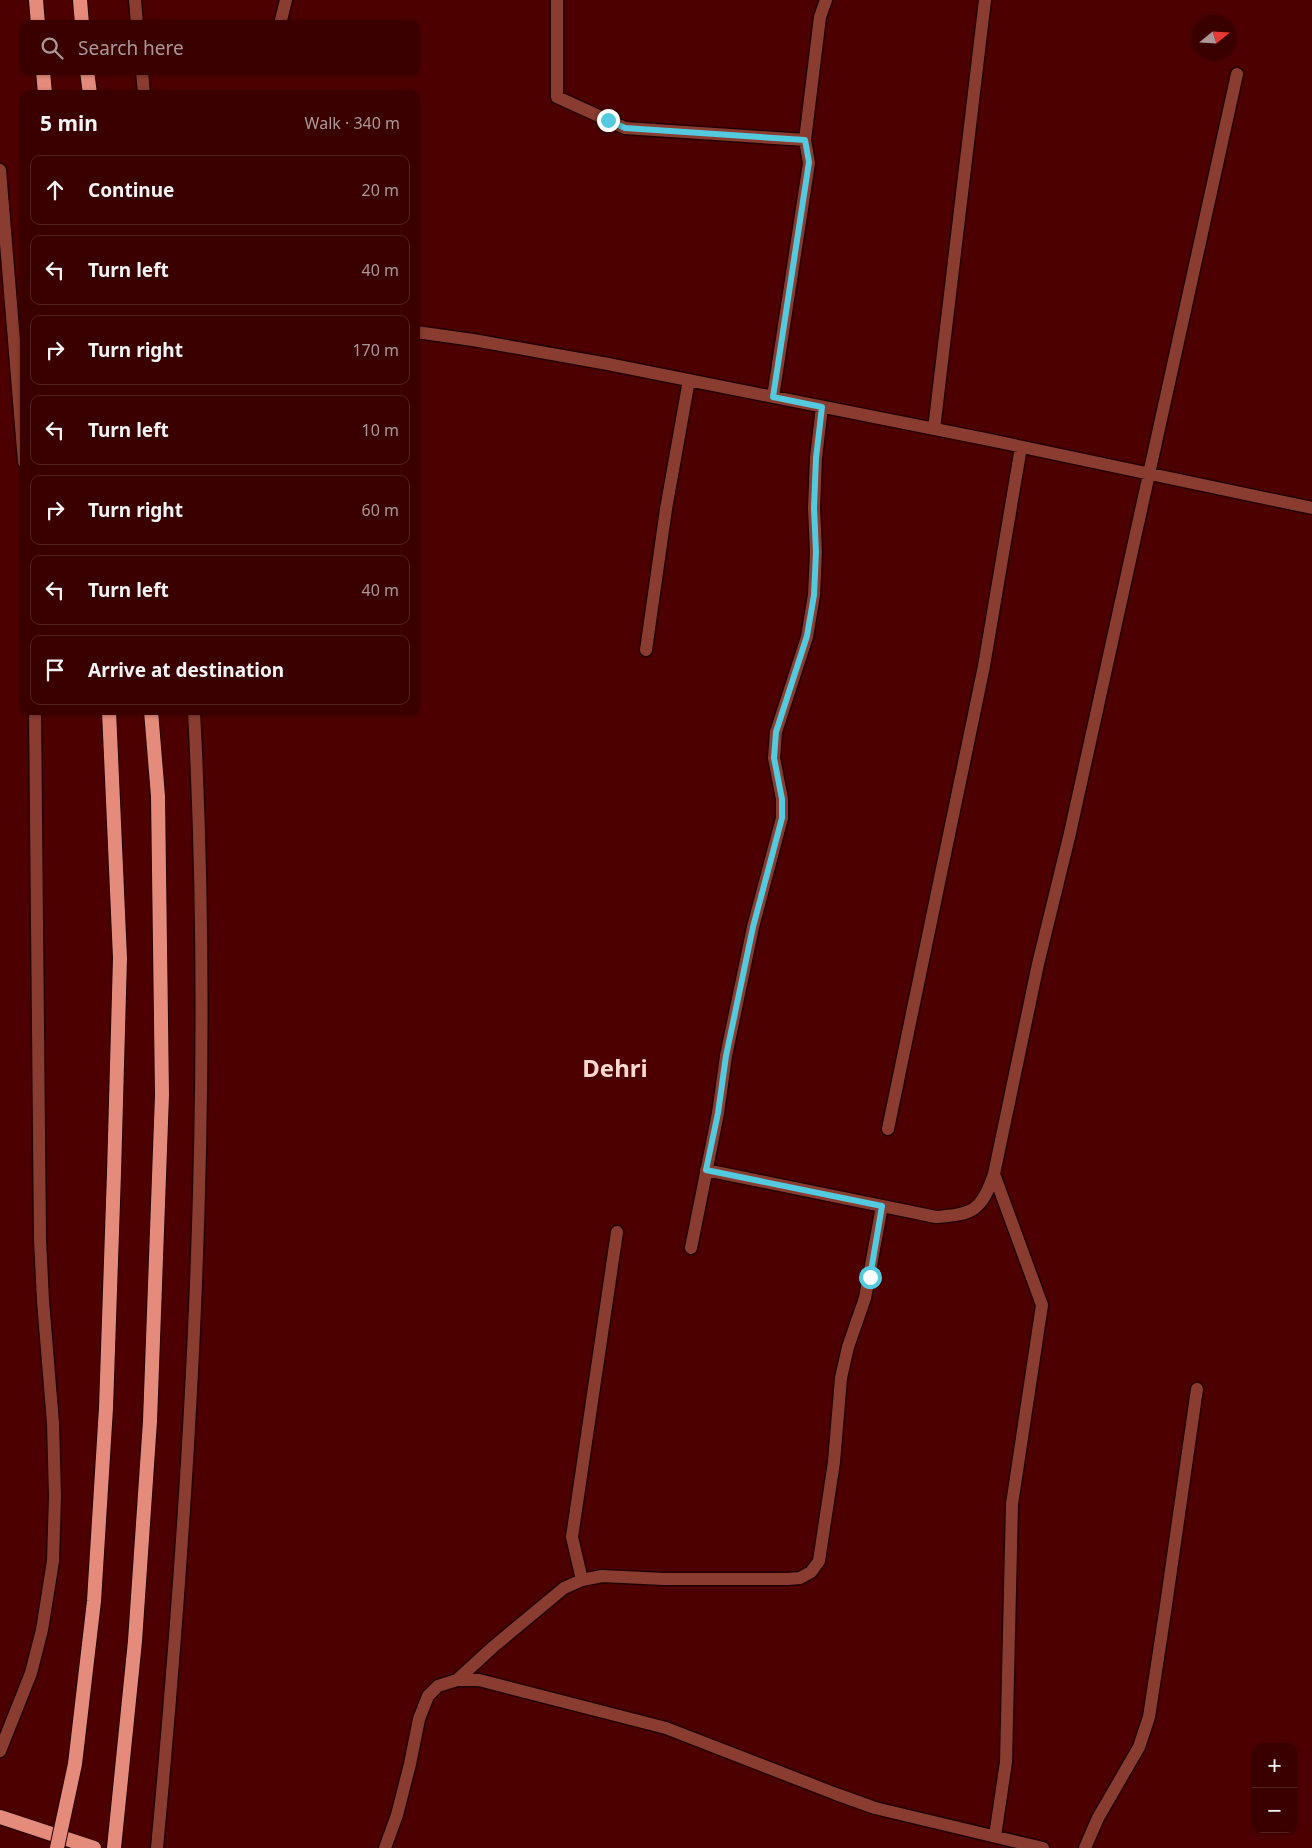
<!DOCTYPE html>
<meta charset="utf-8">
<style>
body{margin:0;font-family:"Noto Sans",sans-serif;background:#450f0f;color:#f1f3f6}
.controls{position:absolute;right:15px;bottom:15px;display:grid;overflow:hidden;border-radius:10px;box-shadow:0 1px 4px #0004}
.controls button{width:45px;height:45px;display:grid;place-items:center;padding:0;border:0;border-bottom:1px solid #542222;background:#3a0000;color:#f1f3f6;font:25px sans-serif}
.compass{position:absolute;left:1192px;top:15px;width:45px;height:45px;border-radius:50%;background:#3a0000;box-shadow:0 1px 4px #0004;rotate:72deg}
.stop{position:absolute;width:15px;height:15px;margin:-11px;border:4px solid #54cade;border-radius:50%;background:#fff}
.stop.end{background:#54cade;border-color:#fff;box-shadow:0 1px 5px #0008}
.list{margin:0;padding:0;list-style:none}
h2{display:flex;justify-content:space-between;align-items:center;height:65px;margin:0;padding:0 20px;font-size:21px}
h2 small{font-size:16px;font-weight:400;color:#ab9799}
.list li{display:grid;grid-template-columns:32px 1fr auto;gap:15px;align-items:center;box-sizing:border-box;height:70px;margin:0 10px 10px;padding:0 10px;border:1px solid #542222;border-radius:10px}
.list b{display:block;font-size:19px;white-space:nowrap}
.list em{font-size:16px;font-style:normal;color:#ab9799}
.icon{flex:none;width:28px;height:28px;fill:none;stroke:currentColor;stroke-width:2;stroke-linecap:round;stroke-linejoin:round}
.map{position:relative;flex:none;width:1312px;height:1848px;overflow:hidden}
.search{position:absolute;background:#3a0000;box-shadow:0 1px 4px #0004;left:20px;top:20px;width:400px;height:55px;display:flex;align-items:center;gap:12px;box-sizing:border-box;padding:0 18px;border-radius:10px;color:#ab9799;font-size:19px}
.panel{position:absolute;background:#3a0000;box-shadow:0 1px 4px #0004;left:20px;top:90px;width:400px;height:625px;border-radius:10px}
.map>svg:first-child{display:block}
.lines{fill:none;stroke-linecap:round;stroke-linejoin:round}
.minor-casing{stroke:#230000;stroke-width:15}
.trunk-casing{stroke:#230000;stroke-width:16}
.minor{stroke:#893c2f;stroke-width:12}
.trunk{stroke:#e48b7b;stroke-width:14}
.trunk-bridge-casing{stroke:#230000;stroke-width:16;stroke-linecap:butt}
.trunk-bridge{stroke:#e48b7b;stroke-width:14}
.route{stroke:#54cade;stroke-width:6}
.labels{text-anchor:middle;stroke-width:4;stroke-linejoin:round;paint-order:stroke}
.town-label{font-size:24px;font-weight:bold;fill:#fed8d1;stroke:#4d0000}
</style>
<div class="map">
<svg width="1312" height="1848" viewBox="0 0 1312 1848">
<rect width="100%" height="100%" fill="#4d0000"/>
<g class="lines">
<defs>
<path id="minor" d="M135 0 137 24
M557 0V97L625 128 805 140
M280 24 286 0
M142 71 144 94
M0 170 24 462
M416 332 473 340 608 364 985 439 1312 508
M773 397 809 163 805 140 820 17 826 0
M934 429 985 0
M646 650 666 509 689 380
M888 1129 984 666 1021 447
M706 1170 936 1217C973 1215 982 1210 994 1174L1038 964 1070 833 1237 74
M994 1174 1042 1305 1012 1504 1006 1762 995 1836
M691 1248 718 1113 726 1056 753 927 782 818V799L774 758 776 732 807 637 814 595 816 552 814 508 816 458 822 407
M582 1580 572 1537 617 1232
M457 1680 493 1647 564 1588 582 1580 602 1576 664 1579H787L800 1578 811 1572 819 1561 834 1462 841 1378 848 1347 865 1298 882 1206
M0 1751 31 1673 42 1630 53 1561 55 1496 53 1423 43 1301 40 1239 35 711
M157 1848C192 1470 214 1090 194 711
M385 1848 397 1815 410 1764 419 1719 428 1696 438 1686 457 1680H479L666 1728 836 1794 875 1808 1043 1848
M1085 1848 1098 1818 1139 1747 1149 1717 1165 1612 1197 1389"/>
<path id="trunk" d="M36 0 38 24
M80 0 82 24
M43 71 45 94
M87 71 90 94
M75 1764 94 1601 106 1408 114 1173 120 958 109 711
M0 1817 94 1848
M114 1848 135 1641 150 1421 162 1095 158 796 151 711"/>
</defs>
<use href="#minor" class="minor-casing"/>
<use href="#trunk" class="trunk-casing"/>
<use href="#minor" class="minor"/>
<use href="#trunk" class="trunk"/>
<defs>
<path id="trunk-bridge" d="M57 1848 75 1764"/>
</defs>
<use href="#trunk-bridge" class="trunk-bridge-casing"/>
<use href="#trunk-bridge" class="trunk-bridge"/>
</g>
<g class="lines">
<path class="route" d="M608 120 625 128 805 140 809 162 773 397 822 407 816 458 814 508 816 552 814 595 807 636 776 732 774 758 782 799V818L753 927 726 1056 718 1113 706 1170 882 1206 870 1277"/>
</g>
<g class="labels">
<g class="town-label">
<text x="615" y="1077">Dehri</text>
</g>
</g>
</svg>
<div class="controls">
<button>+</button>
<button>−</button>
</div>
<svg class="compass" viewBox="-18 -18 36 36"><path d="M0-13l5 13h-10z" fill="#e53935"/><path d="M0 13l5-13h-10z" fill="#ab9799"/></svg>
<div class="stop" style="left:870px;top:1277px"></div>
<div class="stop end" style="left:608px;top:120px"></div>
<div class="search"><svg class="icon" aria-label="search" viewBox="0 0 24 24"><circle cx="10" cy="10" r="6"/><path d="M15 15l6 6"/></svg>Search here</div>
<section class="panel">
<h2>5 min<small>Walk · 340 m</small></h2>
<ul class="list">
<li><svg class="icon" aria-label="ahead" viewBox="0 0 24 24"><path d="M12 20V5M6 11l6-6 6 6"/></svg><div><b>Continue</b></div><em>20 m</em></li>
<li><svg class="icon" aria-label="left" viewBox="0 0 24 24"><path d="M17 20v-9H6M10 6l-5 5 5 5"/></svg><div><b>Turn left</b></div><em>40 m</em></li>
<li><svg class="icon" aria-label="right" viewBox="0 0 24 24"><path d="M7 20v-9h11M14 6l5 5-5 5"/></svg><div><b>Turn right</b></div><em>170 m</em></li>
<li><svg class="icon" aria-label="left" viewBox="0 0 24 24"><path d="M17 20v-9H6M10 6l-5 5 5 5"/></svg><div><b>Turn left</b></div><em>10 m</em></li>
<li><svg class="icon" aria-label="right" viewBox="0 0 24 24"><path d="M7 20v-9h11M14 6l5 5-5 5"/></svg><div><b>Turn right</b></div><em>60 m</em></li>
<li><svg class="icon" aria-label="left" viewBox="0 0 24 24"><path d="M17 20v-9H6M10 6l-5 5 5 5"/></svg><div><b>Turn left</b></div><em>40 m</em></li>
<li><svg class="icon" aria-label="arrive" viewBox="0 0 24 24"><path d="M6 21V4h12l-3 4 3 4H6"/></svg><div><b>Arrive at destination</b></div></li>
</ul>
</section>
</div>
